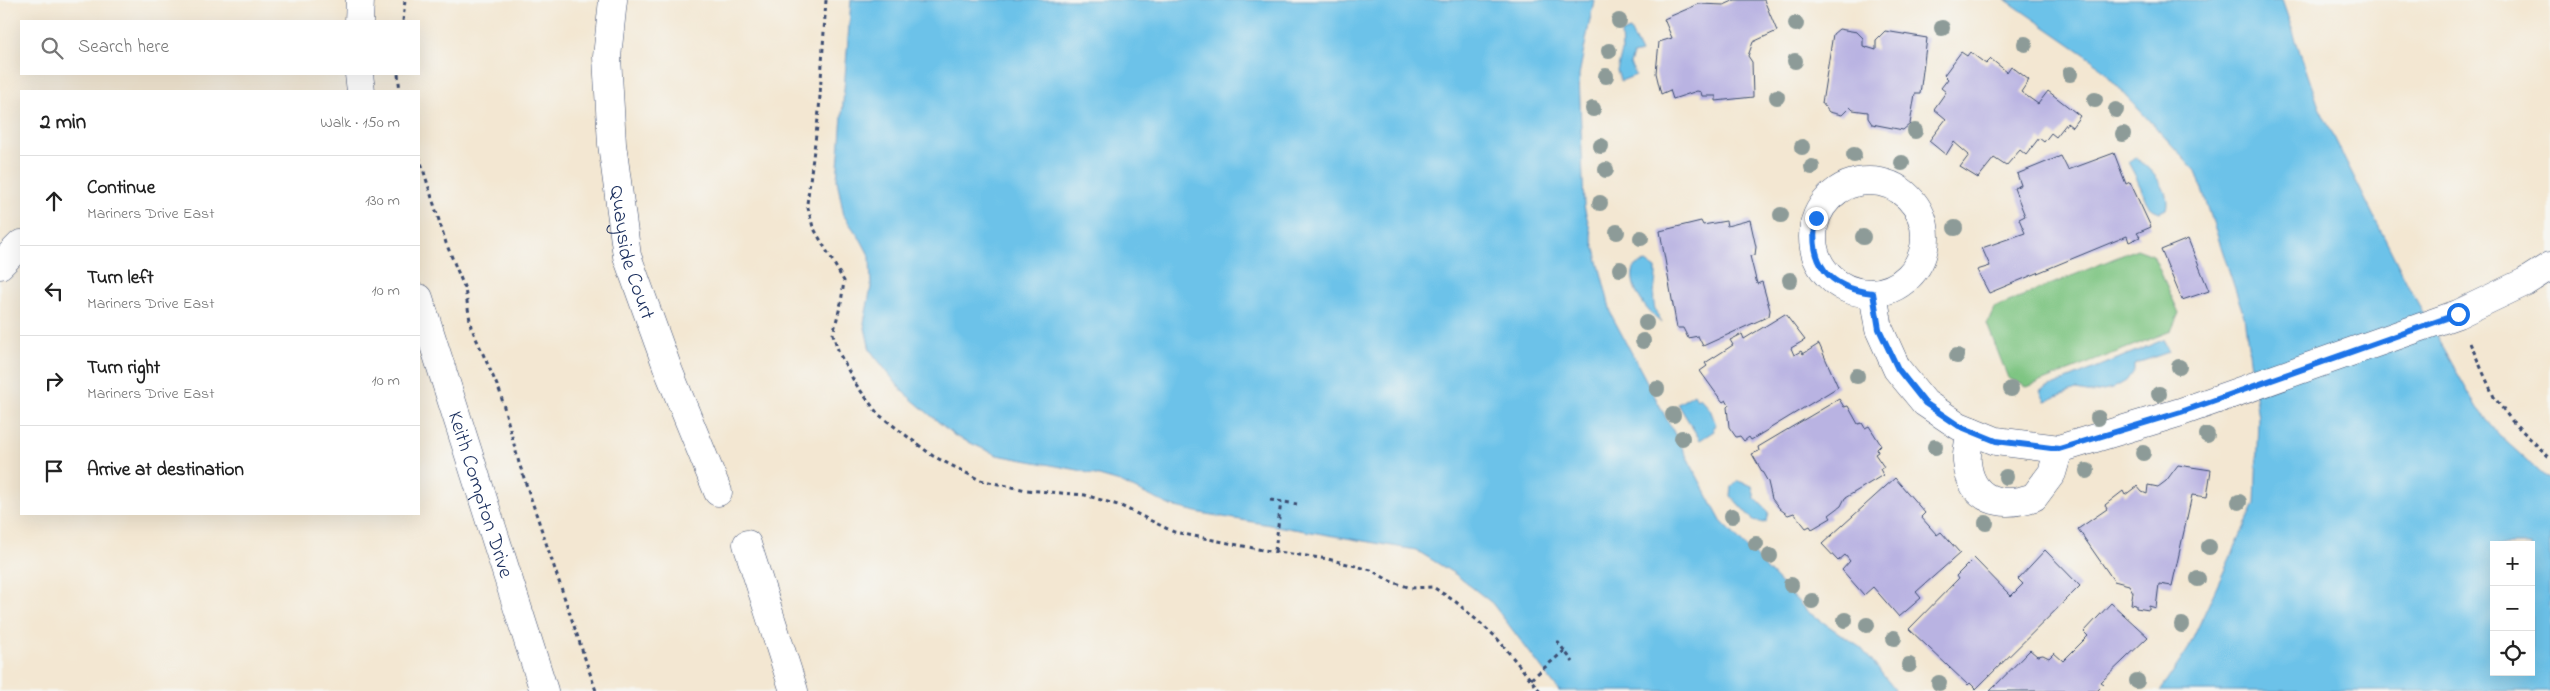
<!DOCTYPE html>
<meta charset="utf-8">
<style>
body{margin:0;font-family:"Indie Flower",sans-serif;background:#f2f2f2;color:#222}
.controls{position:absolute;right:15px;bottom:15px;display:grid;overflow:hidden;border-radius:0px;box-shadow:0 5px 20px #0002}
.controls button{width:45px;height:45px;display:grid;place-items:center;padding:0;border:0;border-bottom:1px solid #e0e0e0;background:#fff;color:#222;font:25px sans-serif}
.stop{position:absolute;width:15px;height:15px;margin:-11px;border:4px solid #1a73e8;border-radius:50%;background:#fff}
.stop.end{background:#1a73e8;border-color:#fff;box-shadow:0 1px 5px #0008}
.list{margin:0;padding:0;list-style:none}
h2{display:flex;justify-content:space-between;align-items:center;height:65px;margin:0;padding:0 20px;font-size:21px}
h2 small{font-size:16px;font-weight:400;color:#767676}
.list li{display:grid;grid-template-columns:32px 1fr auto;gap:15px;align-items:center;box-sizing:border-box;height:90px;padding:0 20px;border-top:1px solid #e0e0e0}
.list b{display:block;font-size:19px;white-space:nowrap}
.list p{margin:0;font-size:16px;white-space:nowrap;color:#767676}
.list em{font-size:16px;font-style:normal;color:#767676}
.icon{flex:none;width:28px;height:28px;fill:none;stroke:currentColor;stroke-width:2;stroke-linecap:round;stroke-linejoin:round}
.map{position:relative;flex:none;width:2550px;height:691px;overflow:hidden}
.search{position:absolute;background:#fff;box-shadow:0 5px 20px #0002;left:20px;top:20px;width:400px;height:55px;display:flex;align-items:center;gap:12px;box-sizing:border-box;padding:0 18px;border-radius:0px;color:#767676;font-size:19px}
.panel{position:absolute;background:#fff;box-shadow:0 5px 20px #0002;left:20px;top:90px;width:400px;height:425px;border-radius:0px}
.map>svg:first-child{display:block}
.green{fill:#7ec582;stroke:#4c7a70}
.water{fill:#6cc2e9;stroke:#4478a4;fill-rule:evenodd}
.building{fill:#b9b3e2}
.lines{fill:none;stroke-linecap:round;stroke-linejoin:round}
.street-casing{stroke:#3b4b6f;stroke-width:29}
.path{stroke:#3b4b6f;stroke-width:3;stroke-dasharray:4 4;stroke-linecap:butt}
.street{stroke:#fff;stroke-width:28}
.tree{fill:#8d9b98}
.route{stroke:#1a73e8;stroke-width:6}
.labels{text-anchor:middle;stroke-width:4;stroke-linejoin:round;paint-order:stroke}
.street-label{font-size:21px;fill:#1b2f5e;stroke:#f6f6f2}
</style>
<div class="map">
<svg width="2550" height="691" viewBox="0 0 2550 691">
<rect width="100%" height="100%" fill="#f6f6f2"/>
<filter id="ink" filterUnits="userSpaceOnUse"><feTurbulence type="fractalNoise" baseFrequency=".02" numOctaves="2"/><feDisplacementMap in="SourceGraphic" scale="10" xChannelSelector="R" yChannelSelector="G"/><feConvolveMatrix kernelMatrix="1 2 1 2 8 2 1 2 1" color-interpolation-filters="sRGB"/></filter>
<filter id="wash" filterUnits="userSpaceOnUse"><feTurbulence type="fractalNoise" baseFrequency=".0096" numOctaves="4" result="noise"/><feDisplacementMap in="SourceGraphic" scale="20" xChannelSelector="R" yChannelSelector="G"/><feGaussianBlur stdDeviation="1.12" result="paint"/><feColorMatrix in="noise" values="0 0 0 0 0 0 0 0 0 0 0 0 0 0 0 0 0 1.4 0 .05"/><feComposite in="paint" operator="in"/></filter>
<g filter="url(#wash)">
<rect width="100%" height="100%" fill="#f3e7d2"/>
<path class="green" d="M2137 249 2153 255 2179 313 2171 331 2027 387 2008 378 1987 324 1994 308Z"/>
<path class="water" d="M851 0H1594L1579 75 1584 206 1612 316 1721 521 1808 612 1861 648 1896 691H1559L1492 603 1455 574 1416 550 1206 514 1171 506 1120 482 1078 470 997 455 955 436 903 392 870 350 864 323 871 287 870 257 861 240 844 216 837 180Z
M2006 0H2282L2319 107 2410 289 2477 408 2501 437 2550 481V691H2160L2187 651 2255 504 2258 418 2244 316 2196 171 2093 60ZM2494 545H2531V672H2494Z
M1630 30 1641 53 1633 55 1630 64 1636 75 1621 81 1617 71 1622 51 1621 33Z
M2135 157C2149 168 2172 189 2166 209L2160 212C2144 207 2146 197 2139 184 2136 176 2132 170 2128 162Z
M1646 262 1656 269C1657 291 1647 301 1662 323 1647 313 1624 282 1636 265Z
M2163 340 2169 352 2134 364V370L2126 381 2112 389 2093 393 2076 390 2045 401 2040 391Z
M1694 394 1697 399 1699 397 1710 409 1716 425 1713 427 1714 431 1700 440 1678 404Z
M1738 481 1752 486 1755 498 1769 512 1767 521 1763 523 1753 520 1731 496 1732 487Z"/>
<g id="blocks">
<path class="building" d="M1735 0H1764L1777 31 1753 42 1748 56 1752 62 1753 97 1716 101V96H1702L1701 92 1697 91 1673 99 1670 90 1661 94 1656 73 1659 42 1672 38 1664 19 1699 4 1724 5Z
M1839 29 1857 32 1863 38V46L1876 50V40L1885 31 1927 38 1920 94H1915L1910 124 1903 130 1872 124 1868 118V112L1853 110 1850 107 1842 115 1829 112 1822 103 1833 34Z
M1961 52 1967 56 1970 52 1986 64 1991 59 2007 72 2011 66 2029 80 2021 92 2038 104 2048 91 2080 116 2072 127 2067 123 2056 137 2051 133 2044 142 2039 138 2026 155 2020 150 2006 166 1994 158 1978 178 1960 167 1969 155 1954 142 1946 155 1929 141 1946 119 1934 109 1946 92 1941 88 1948 79 1944 75Z
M2114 153 2126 184 2130 182 2151 227 2137 233 2140 237 2129 242 2127 236 1989 293 1977 270 1990 266 1982 248 2025 233 2019 219 2025 216 2014 188 2021 185 2017 174 2061 156 2068 170Z
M1750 220 1756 247 1755 255 1750 256 1757 284 1762 282 1770 310 1769 316 1703 346 1698 336 1688 338 1683 328H1677L1660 231 1701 221 1703 225 1726 221 1727 226Z
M2188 239 2209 291 2182 300 2161 250Z
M1785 314 1805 340 1791 348 1794 355 1801 351 1803 354 1819 344 1838 387 1751 440 1749 437 1744 441 1740 436 1736 437 1729 427 1727 407 1729 405 1726 400 1723 402 1718 396 1700 371 1707 366 1705 363 1733 345 1730 340 1742 334 1744 339Z
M1839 399 1844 407 1848 406 1858 424 1862 423 1865 428 1869 426 1881 445 1877 449 1878 452 1875 454 1884 467 1880 469 1883 475 1845 498 1841 506 1829 515 1831 518 1812 529 1810 526 1806 528 1794 513 1788 515 1780 509 1772 499 1768 482 1752 454 1759 451 1758 447Z
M2178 465 2211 470 2207 497 2192 495 2172 586 2159 584 2156 608 2149 606V610L2136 608V605L2131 604 2133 592 2129 585 2114 581 2078 529 2107 509 2105 505 2123 491 2125 495 2137 486 2142 492 2147 494 2148 485 2158 487 2166 481Z
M1895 478 1925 513 1921 517 1937 535 1941 532 1960 553 1916 592 1921 598 1899 617 1873 587 1864 595 1842 570 1850 561 1845 555 1838 561 1822 544Z
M2045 550 2080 586 1976 689 1970 683 1968 685 1909 629 1958 579 1956 576 1974 558 2011 596 2023 584 2018 579Z
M2111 603 2148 637 2101 682 2104 684 2097 691H1990L2030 650 2037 656 2043 655 2049 658 2054 653 2063 661 2088 636 2084 632Z"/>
</g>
</g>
<g filter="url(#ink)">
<use href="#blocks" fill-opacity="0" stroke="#3b4b6f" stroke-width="1"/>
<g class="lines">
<defs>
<g id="street">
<path id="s1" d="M613 0 607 57 612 144 627 256 669 372 718 492"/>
<path d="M359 21 360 0"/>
<path d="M359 74 361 91"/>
<circle cx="1869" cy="237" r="56"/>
<path d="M0 265 21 244"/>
<path d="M1873 293 1879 329 1897 369 1925 403 1959 426 1996 441 2059 449 2181 412 2458 314 2525 282 2550 266"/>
<path id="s2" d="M419 298 544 691"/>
<path d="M1971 431C1969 441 1966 453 1967 462 1971 502 2002 508 2034 497L2052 473 2059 449"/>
<path d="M747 544 794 691"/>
</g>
</defs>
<use href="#street" class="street-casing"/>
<path class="path" d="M826 0 819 111 807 204 813 227 844 281 841 303 833 334 839 353 855 383 878 414 933 456 980 480 1026 490 1085 495 1121 506 1174 532 1263 550 1328 559 1371 570 1390 581 1411 588 1433 587 1456 602 1496 637 1540 691
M403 21 405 0
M398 74 400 91
M419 156 446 243 465 289 471 327 500 392 519 463 596 691
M2470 343 2494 397 2512 421 2550 458
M1270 500 1297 504
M1275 551 1281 501
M1557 641 1573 662
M1531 679 1564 651"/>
<use href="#street" class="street"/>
</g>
<g class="tree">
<circle cx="1619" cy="21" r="8"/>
<circle cx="1796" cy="24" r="8"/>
<circle cx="1942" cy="28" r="8"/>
<circle cx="2025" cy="44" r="8"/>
<circle cx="1609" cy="51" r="8"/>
<circle cx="1795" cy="61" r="8"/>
<circle cx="2070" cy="74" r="8"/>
<circle cx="1606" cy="76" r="8"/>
<circle cx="1777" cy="97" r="8"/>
<circle cx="2095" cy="100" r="8"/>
<circle cx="1593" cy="109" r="8"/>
<circle cx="2116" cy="110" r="8"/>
<circle cx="1915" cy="131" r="8"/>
<circle cx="2123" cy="134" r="8"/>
<circle cx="1601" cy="146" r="8"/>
<circle cx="1802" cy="147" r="8"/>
<circle cx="1854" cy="155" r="8"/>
<circle cx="1902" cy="163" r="8"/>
<circle cx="1812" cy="167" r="8"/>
<circle cx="1606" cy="170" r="8"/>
<circle cx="1600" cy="203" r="8"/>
<circle cx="1781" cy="215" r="8"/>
<circle cx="1955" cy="228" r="8"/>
<circle cx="1617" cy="232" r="8"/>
<circle cx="1863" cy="237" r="8"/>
<circle cx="1641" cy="238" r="8"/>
<circle cx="1620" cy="269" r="8"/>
<circle cx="1790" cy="280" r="8"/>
<circle cx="1646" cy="323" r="8"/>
<circle cx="1643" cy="341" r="8"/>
<circle cx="1957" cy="356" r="8"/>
<circle cx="2179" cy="367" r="8"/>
<circle cx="1857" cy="376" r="8"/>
<circle cx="1657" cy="389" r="8"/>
<circle cx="2011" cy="389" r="8"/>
<circle cx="2159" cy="394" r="8"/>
<circle cx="1673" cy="415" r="8"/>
<circle cx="2098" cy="418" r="8"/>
<circle cx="2207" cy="435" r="8"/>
<circle cx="1682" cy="438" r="8"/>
<circle cx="1935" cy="447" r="8"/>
<circle cx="2143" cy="453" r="8"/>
<circle cx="2087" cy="471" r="8"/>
<circle cx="2006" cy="477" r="8"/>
<circle cx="2239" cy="502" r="8"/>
<circle cx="1732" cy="516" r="8"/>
<circle cx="1986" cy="523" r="8"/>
<circle cx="1756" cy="544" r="8"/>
<circle cx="2209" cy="547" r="8"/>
<circle cx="1770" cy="556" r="8"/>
<circle cx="2198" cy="579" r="8"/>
<circle cx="1791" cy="585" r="8"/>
<circle cx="1812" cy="601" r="8"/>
<circle cx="1845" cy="620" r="8"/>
<circle cx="1867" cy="625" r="8"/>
<circle cx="2182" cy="625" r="8"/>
<circle cx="1894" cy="638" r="8"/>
<circle cx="1909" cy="665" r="8"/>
<circle cx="2137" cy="681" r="8"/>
<circle cx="1939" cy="683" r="8"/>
</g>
</g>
<g class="lines" filter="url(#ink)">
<path class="route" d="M1816 218C1808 263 1828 288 1873 293L1879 329 1898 369 1925 403 1959 426 1996 441 2059 449 2181 412 2458 314"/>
</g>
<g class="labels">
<g class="street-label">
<text dy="7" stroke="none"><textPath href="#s1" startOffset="255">Quayside Court</textPath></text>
<text dy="7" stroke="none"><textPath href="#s2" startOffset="206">Keith Compton Drive</textPath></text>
</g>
</g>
</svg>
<div class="controls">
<button>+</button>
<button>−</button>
<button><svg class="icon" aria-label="locate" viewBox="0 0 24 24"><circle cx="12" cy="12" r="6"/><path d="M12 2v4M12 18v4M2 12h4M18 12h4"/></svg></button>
</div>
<div class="stop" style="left:2458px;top:314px"></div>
<div class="stop end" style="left:1816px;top:218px"></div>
<div class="search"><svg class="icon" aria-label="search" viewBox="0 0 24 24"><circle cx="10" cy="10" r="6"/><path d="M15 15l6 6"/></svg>Search here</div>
<section class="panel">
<h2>2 min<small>Walk · 150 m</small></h2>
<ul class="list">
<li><svg class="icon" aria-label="ahead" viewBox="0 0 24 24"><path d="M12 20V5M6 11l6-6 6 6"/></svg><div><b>Continue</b><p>Mariners Drive East</p></div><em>130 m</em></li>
<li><svg class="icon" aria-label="left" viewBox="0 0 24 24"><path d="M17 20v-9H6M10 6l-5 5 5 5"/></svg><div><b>Turn left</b><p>Mariners Drive East</p></div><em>10 m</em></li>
<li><svg class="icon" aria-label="right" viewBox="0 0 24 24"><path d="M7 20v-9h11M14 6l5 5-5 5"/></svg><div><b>Turn right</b><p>Mariners Drive East</p></div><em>10 m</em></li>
<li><svg class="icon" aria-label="arrive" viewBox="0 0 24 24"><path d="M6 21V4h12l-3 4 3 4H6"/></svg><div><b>Arrive at destination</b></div></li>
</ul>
</section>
</div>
